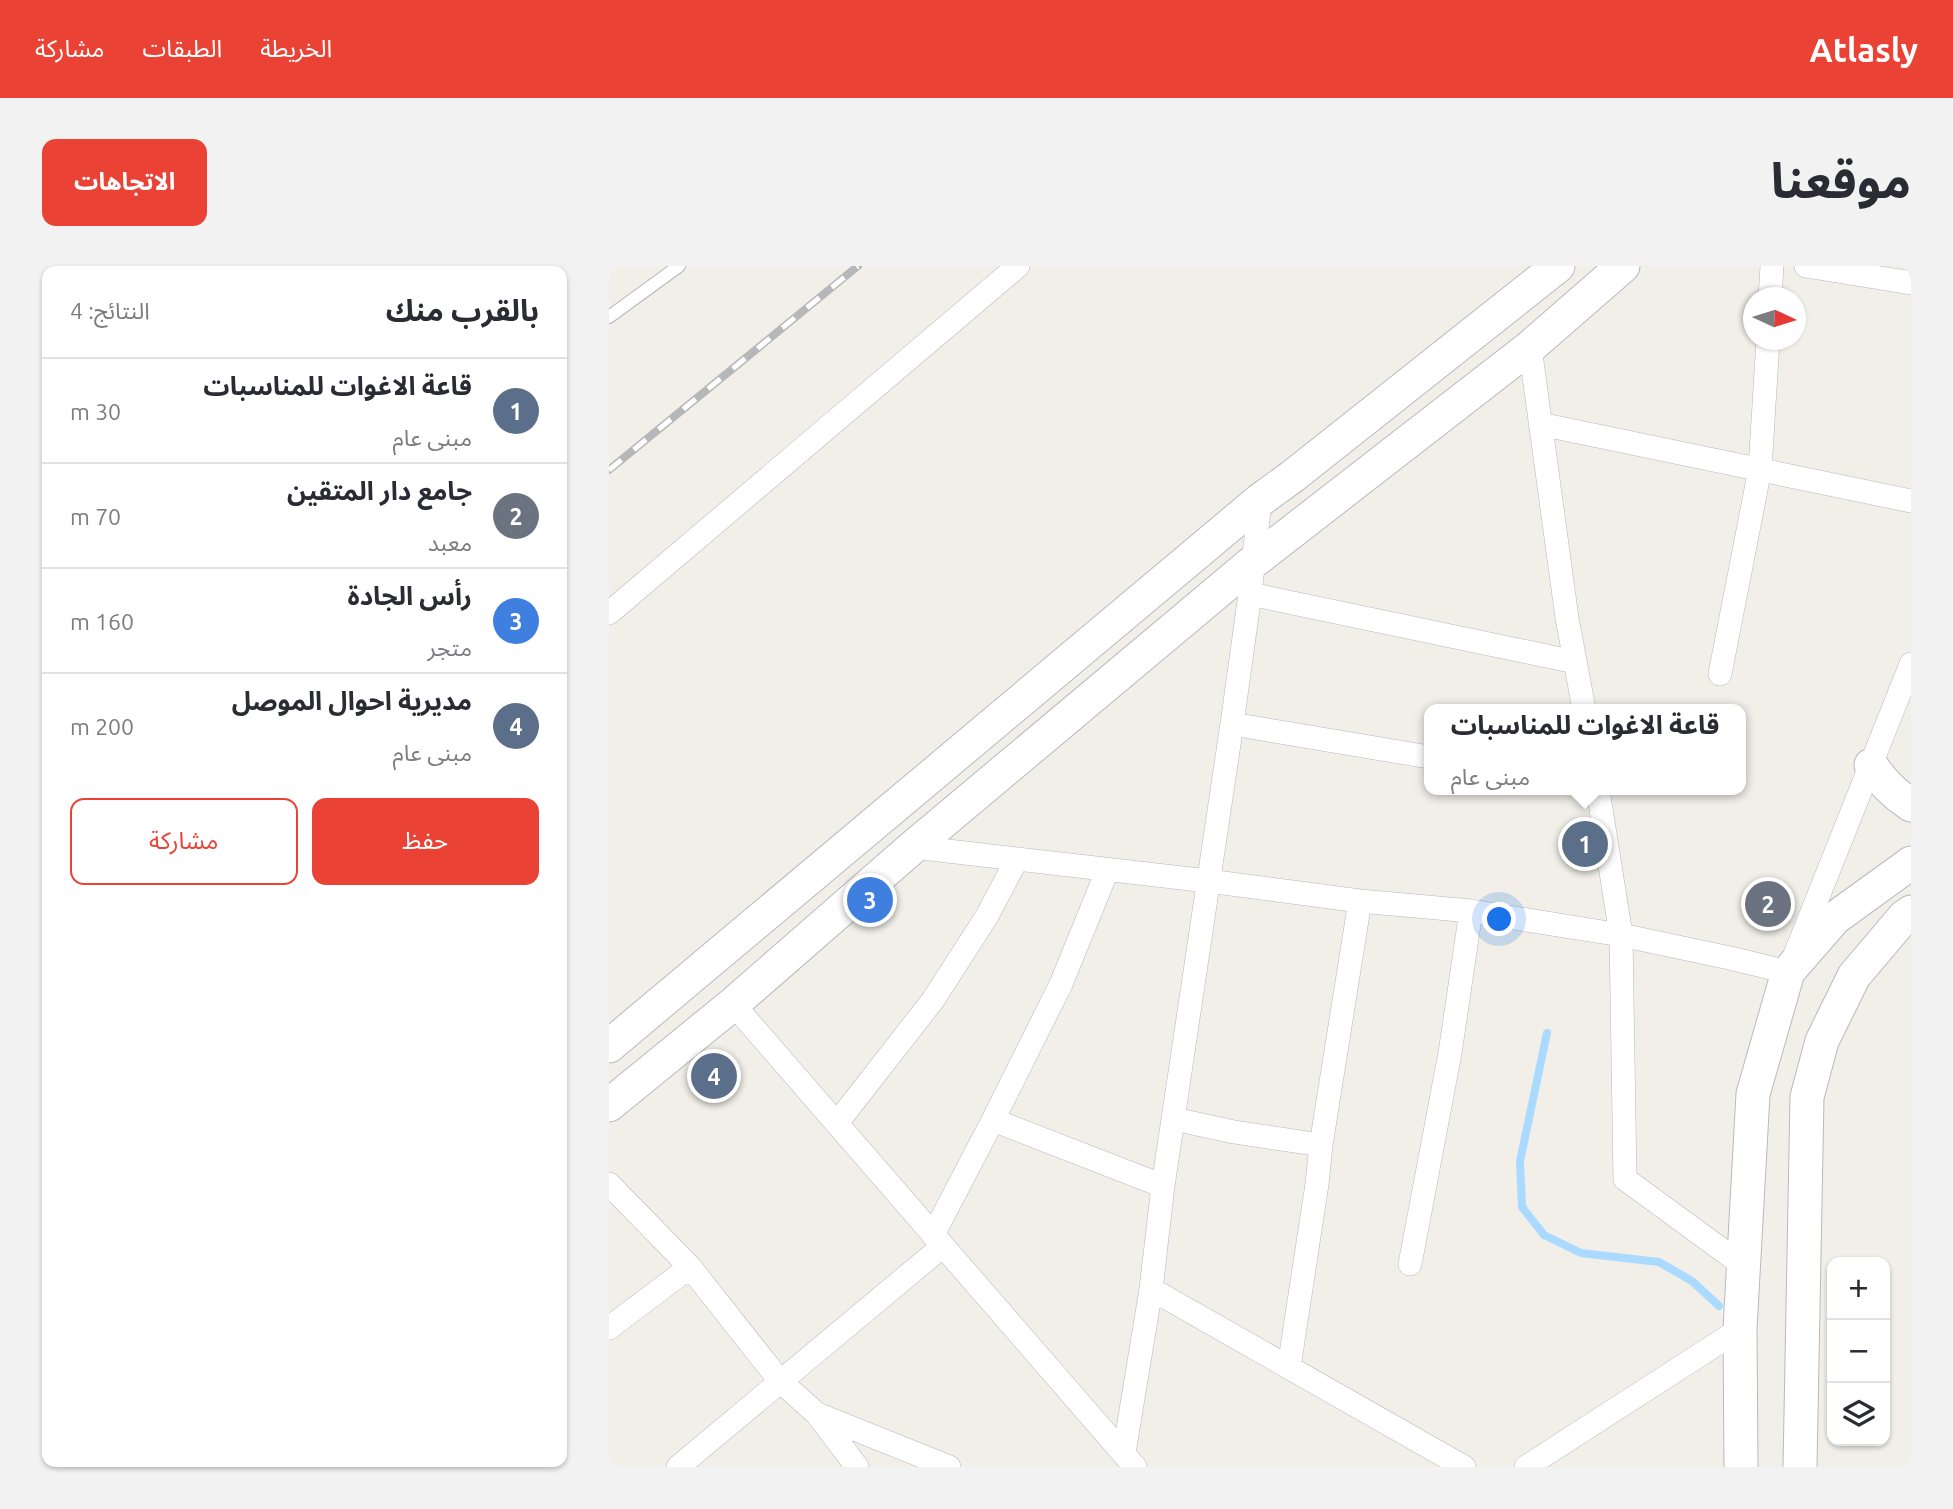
<!DOCTYPE html>
<html lang="ar">
<meta charset="utf-8">
<style>
body{margin:0;font-family:Ubuntu,"Noto Sans Arabic",sans-serif;background:#f2f2f3;color:#2b2b33;direction:rtl}
.controls{position:absolute;right:21px;bottom:21px;display:grid;overflow:hidden;border-radius:14px;box-shadow:0 2px 5px #0004}
.controls button{width:63px;height:63px;display:grid;place-items:center;padding:0;border:0;border-bottom:2px solid #e1e1e2;background:#fff;color:#2b2b33;font:35px sans-serif}
.compass{position:absolute;left:1134px;top:21px;width:63px;height:63px;border-radius:50%;background:#fff;box-shadow:0 2px 5px #0004;rotate:94deg}
.you{position:absolute;left:891px;top:654px;width:24px;height:24px;margin:-18px;border:5px solid #fff;border-radius:50%;background:#1a73e8;box-shadow:0 0 0 10px #1a73e833}
.badge{display:grid;place-items:center;width:46px;height:46px;border-radius:50%;background:#ea4335;color:#fff;font-size:23px;font-weight:700}
.pin{position:absolute;translate:-50% -50%;border:4px solid #fff;box-shadow:0 2px 7px #0006}
.popup{position:absolute;left:815px;top:438px;width:322px;height:91px;box-sizing:border-box;display:grid;place-content:center;border-radius:14px;background:#fff;filter:drop-shadow(0 2px 5px #0005);font-size:23px;white-space:nowrap;color:#7c7c81}
.popup b{font-size:26px;color:#2b2b33}
.popup::after{content:'';position:absolute;left:50%;top:100%;margin-left:-14px;border:14px solid transparent;border-top-color:#fff}
.list{margin:0;padding:0;list-style:none}
h2{display:flex;justify-content:space-between;align-items:center;height:91px;margin:0;padding:0 28px;font-size:30px}
h2 small{font-size:23px;font-weight:400;color:#7c7c81}
.list li{display:grid;grid-template-columns:46px 1fr auto;gap:21px;align-items:center;box-sizing:border-box;height:105px;padding:0 28px;border-top:2px solid #e1e1e2}
.list b{display:block;font-size:26px;white-space:nowrap}
.list p{margin:0;font-size:23px;white-space:nowrap;color:#7c7c81}
.list em{font-size:23px;font-style:normal;color:#7c7c81}
.actions{display:flex;gap:14px;padding:21px 28px}
.actions a{flex:1;padding:16px 0;border:2px solid #ea4335;border-radius:14px;text-align:center;font-size:24px;color:#ea4335}
.actions .main{background:#ea4335;color:#fff}
.icon{flex:none;width:38px;height:38px;fill:none;stroke:currentColor;stroke-width:2;stroke-linecap:round;stroke-linejoin:round}
.map{position:relative;flex:none;width:1302px;height:1201px;overflow:hidden;direction:ltr;border-radius:14px}
header{display:flex;align-items:center;gap:42px;box-sizing:border-box;height:98px;padding:0 35px;background:#ea4335;color:#fff}
header strong{font-size:33px}
nav{display:flex;gap:38px;margin-inline-start:auto;font-size:24px}
.intro{display:flex;align-items:center;justify-content:space-between;box-sizing:border-box;height:168px;padding:0 42px}
h1{margin:0;font-size:49px}
.button{padding:18px 32px;border-radius:14px;background:#ea4335;color:#fff;font-size:24px;font-weight:700}
main{display:flex;gap:42px;padding:0 42px}
aside{flex:1;background:#fff;border-radius:14px;box-shadow:0 2px 5px #0004}
.map>svg:first-child{display:block}
.lines{fill:none;stroke-linecap:round;stroke-linejoin:round}
.stream{stroke:#aadaff;stroke-width:8}
.service-casing{stroke:#b5b8bc;stroke-width:14}
.minor-casing{stroke:#b5b8bc;stroke-width:24}
.secondary-casing{stroke:#b6babf;stroke-width:35}
.service{stroke:#fff;stroke-width:12}
.minor{stroke:#fff;stroke-width:23}
.secondary{stroke:#fff;stroke-width:33}
.rail-casing{stroke:#b6b7b8;stroke-width:8}
.rail{stroke:#fff;stroke-width:5;stroke-dasharray:16;stroke-linecap:butt}
</style>
<header>
<strong>Atlasly</strong>
<nav><a>الخريطة</a><a>الطبقات</a><a>مشاركة</a></nav>
</header>
<div class="intro"><h1>موقعنا</h1><a class="button">الاتجاهات</a></div>
<main>
<div class="map">
<svg width="1302" height="1201" viewBox="0 0 1302 1201">
<rect width="100%" height="100%" fill="#f1efe8"/>
<g class="lines">
<path class="stream" d="M938 767 911 895 913 941 935 969 972 987 1050 996 1083 1015 1110 1040"/>
<defs>
<path id="service" d="M0 51 70 0"/>
<path id="minor" d="M1197 0 1302 17
M1161 32 1163 0
M921 81 958 352 975 443
M931 158 1302 235
M641 328 966 396
M0 347 409 0
M1111 408 1151 203 1159 74
M623 458 820 491
M989 524 1012 669 1016 913 1135 1000
M304 581 599 615 751 635 862 645 1012 669 1121 692 1179 706 1302 398
M124 738 526 1201
M565 853 625 866 712 879
M384 854 554 920
M228 857 324 734 378 650 408 593
M0 918 81 1001 171 1115 208 1148 248 1201
M324 969 384 854 452 718 498 605
M801 998 841 787 862 645
M542 1023 855 1201
M0 1062 81 1001
M680 1101 708 918 712 879 751 635
M208 1148 340 1201
M515 1187 542 1023 554 920 623 458 641 328 651 234
M69 1201 334 980
M917 1201 1131 1063"/>
<path id="secondary" d="M1262 499C1273 516 1285 528 1302 539
M0 780 651 234 684 210 949 0
M0 839 124 738 304 581 644 296 921 81 1014 0
M1132 1201 1131 1063 1144 828 1179 706 1226 652 1302 597
M1191 1201 1198 831 1213 775 1245 710 1295 651 1302 646"/>
</defs>
<use href="#service" class="service-casing"/>
<use href="#minor" class="minor-casing"/>
<use href="#secondary" class="secondary-casing"/>
<use href="#service" class="service"/>
<use href="#minor" class="minor"/>
<use href="#secondary" class="secondary"/>
<defs>
<path id="rail" d="M0 204 249 0"/>
</defs>
<use href="#rail" class="rail-casing"/>
<use href="#rail" class="rail"/>
</g>
</svg>
<div class="controls">
<button>+</button>
<button>−</button>
<button><svg class="icon" aria-label="layers" viewBox="0 0 24 24"><path d="M12 4l9 5-9 5-9-5zM3 14l9 5 9-5"/></svg></button>
</div>
<svg class="compass" viewBox="-18 -18 36 36"><path d="M0-13l5 13h-10z" fill="#e53935"/><path d="M0 13l5-13h-10z" fill="#7c7c81"/></svg>
<div class="you"></div>
<div class="pin badge" style="left:976px;top:578px;background:#5c6f8a">1</div>
<div class="popup"><b>قاعة الاغوات للمناسبات</b>مبنى عام</div>
<div class="pin badge" style="left:1159px;top:638px;background:#6b7280">2</div>
<div class="pin badge" style="left:261px;top:634px;background:#3f7fe0">3</div>
<div class="pin badge" style="left:105px;top:810px;background:#5c6f8a">4</div>
</div>
<aside>
<h2>بالقرب منك<small>النتائج: 4</small></h2>
<ul class="list">
<li><span class="badge" style="background:#5c6f8a">1</span><div><b>قاعة الاغوات للمناسبات</b><p>مبنى عام</p></div><em>30 m</em></li>
<li><span class="badge" style="background:#6b7280">2</span><div><b>جامع دار المتقين</b><p>معبد</p></div><em>70 m</em></li>
<li><span class="badge" style="background:#3f7fe0">3</span><div><b>رأس الجادة</b><p>متجر</p></div><em>160 m</em></li>
<li><span class="badge" style="background:#5c6f8a">4</span><div><b>مديرية احوال الموصل</b><p>مبنى عام</p></div><em>200 m</em></li>
</ul>
<div class="actions"><a class="main">حفظ</a><a>مشاركة</a></div>
</aside>
</main>
